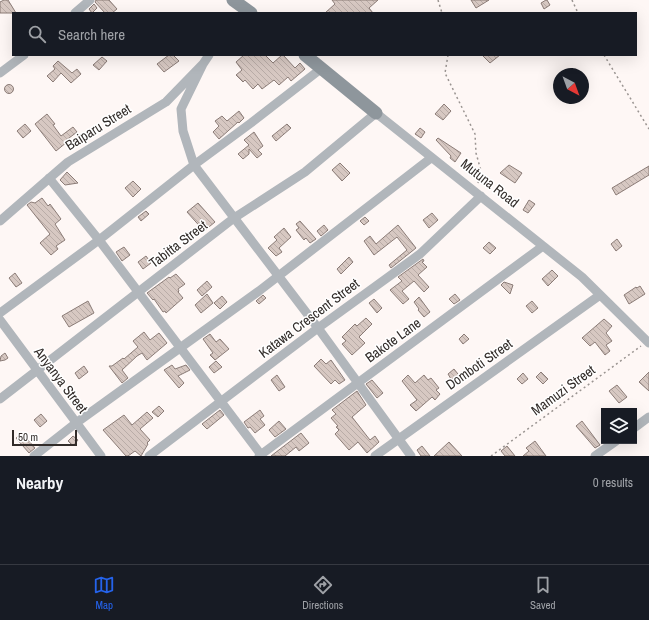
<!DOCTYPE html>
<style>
body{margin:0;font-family:"Archivo Narrow",sans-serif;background:#20242c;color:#f1f3f6}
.controls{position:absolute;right:12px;bottom:12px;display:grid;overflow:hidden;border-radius:0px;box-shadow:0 4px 16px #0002}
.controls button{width:36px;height:36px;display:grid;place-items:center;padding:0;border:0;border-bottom:1px solid #363941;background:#171b24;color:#f1f3f6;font:20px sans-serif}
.compass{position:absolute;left:553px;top:68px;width:36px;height:36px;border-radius:50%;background:#171b24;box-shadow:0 4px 16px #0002;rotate:139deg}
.scale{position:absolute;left:12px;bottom:10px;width:65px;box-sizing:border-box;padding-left:4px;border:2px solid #322c29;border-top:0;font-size:11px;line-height:14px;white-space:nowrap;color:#322c29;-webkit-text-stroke:3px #fff;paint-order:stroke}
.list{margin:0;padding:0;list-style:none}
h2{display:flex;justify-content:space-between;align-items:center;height:52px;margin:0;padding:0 16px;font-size:17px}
h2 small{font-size:13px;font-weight:400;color:#9ea1a6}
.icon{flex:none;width:22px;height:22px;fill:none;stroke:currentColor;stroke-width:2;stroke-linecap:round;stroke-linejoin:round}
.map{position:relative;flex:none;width:649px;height:456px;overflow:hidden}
.search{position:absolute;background:#171b24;box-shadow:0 4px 16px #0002;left:12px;right:12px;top:12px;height:44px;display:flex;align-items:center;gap:10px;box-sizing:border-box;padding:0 14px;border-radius:0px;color:#9ea1a6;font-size:15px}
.sheet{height:108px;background:#171b24}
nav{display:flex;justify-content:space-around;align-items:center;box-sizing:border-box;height:56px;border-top:1px solid #363941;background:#171b24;font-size:11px;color:#9ea1a6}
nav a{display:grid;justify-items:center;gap:2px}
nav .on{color:#2563eb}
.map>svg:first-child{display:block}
.building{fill:url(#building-back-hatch);stroke:#8b7c77}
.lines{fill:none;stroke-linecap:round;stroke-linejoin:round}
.path{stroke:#9a9491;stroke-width:1.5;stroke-dasharray:2 3;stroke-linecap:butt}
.street{stroke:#b1b6bb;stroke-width:9}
.secondary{stroke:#8e969c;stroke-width:13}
.labels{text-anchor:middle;stroke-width:3;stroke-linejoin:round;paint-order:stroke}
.street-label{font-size:14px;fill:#322c29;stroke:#fff}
</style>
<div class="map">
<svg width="649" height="456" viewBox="0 0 649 456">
<defs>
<pattern id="building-back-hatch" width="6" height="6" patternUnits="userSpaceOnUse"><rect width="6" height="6" fill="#d7c8c2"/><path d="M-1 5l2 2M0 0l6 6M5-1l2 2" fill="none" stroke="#b9aca7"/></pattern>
</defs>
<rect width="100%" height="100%" fill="#fef7f5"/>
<path class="building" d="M4 0H8L16 13H0V2Z
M96 0H109L117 9 112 13H105L95 2Z
M332 0H378L369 8 373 13H325L335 4Z
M471 0H489L476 8Z
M546 0H547L550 5 544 9 541 3Z
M94 4 97 8 92 13 89 9Z
M169 55H173L179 61 164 72 157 64Z
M244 55H265L273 63 282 55H283L295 68 300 63 305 69 291 81 288 77 279 85 274 80 262 89 258 84 253 89 245 80 243 82 236 75 242 70 236 62Z
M482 55H500L490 63Z
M102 57 107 61 99 70 93 65Z
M58 61 72 73 77 69 81 74 71 83 61 73 53 82 47 76 55 69 53 66Z
M4.5 89a4.5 4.5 0 1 1 9 0a4.5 4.5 0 1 1-9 0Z
M444 104 451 111 443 120 435 114Z
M239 111 244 118 239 123 238 122 219 139 213 132 219 126 215 121 222 116 227 121Z
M47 114 55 124 53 125 61 136 73 127 77 132 65 141 67 142 56 151 35 124Z
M25 124 31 131 23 138 17 131Z
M287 124 291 128 276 141 272 136Z
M420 128 425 132 421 138 415 134Z
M254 132 263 146 258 150 262 154 257 158 249 149V154L243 159 238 154 249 145 244 140Z
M438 138 461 153 455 162 450 158 451 156 436 140Z
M340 163 350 173 342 181 332 170Z
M509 165 522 173 515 183 500 173Z
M649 166V175L616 195 612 188Z
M67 172 78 183 65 185 60 180Z
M133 181 141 189 133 197 125 188Z
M42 198 48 206 50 204 61 219 55 224 65 240 56 246 58 249 51 255 40 243 50 234 27 205 31 202 35 203Z
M529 200 535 204 528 213 523 210Z
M198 203 215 222 204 231 187 212Z
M146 211 149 214 141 221 138 217Z
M432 213 438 220 429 228 423 220Z
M365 217 369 221 364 225 360 221Z
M300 221 316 239 310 243 306 238 304 240 296 230 299 228 296 224Z
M324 225 328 230 321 236 317 231Z
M398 225 416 248 391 268 389 265 407 250 397 237 374 255 364 241 370 236 376 244Z
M284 228 291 237 279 248 282 252 276 256 268 248 277 240 274 237Z
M617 239 622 246 616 251 611 244Z
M489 242 496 248 490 254 483 248Z
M124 247 130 255 122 261 116 252Z
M146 256 151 263 143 269 138 262Z
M349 257 353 262 341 274 337 269Z
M423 259 424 261 422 262 427 267 418 275 429 287 424 292 414 281 402 291 409 299 403 304 390 290 402 281 398 277Z
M552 270 558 276 548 286 542 279Z
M15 273 22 283 16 287 9 278Z
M176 274 185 284 178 289 179 291 178 292 183 298 166 313 165 311 163 312 154 299 153 300 147 293 169 277 170 278Z
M207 281 212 287 202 296 197 290Z
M504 282 513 285 510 294 501 285Z
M640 286 645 294 629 304 624 295 636 287 637 288Z
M207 294 213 303 201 313 195 305Z
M455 294 460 300 454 304 449 299Z
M263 295 266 298 259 304 256 301Z
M222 296 227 302 220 309 214 303Z
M419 297 430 312 424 317 418 310 419 309 414 302Z
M374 299 382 308 377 313 369 303Z
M88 301 94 313 69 327 62 316Z
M532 301 538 308 532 313 526 306Z
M366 318 372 324 359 337 365 343 352 355 342 344 346 341 342 337 355 324 357 326Z
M604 319 612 326 606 333 612 341 606 345 610 351 605 355 595 342 590 346 582 338Z
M144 332 150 340 159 333 167 343 147 360 142 353 137 356 122 370 128 378 122 383 109 366H112L123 358 124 359 138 347 133 341Z
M210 334 216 342 220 339 229 349 215 360 210 355 213 353 203 339Z
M464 334 469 339 463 344 459 339Z
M5 353 8 358 5 360 0 361 1 356Z
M321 359 326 364 331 360 345 380 339 384 335 380 331 384 314 366Z
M216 361 222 367 214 373 209 367Z
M172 365 175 369 186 365 190 370 178 376 184 383 179 388 164 370Z
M84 366 88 372 79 379 75 373Z
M454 369 462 379H451L448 374Z
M541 372 548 379 543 384 536 377Z
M649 372V391L639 382Z
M523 373 528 379 522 384 517 379Z
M277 375 285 387 279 391 271 380Z
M408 375 415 383 424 375 428 380 431 378 439 388 436 390 440 394 435 400 432 397 416 411 410 405 417 400 402 381Z
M372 380 383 393 377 398 366 384Z
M617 385 627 397 619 403 609 391Z
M357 391 366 405 352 417 370 440 375 436 379 442 367 453 358 442 349 450 335 434 339 430 336 427 338 426 331 418 336 414 332 410Z
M159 406 164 411 158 417 152 412Z
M220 410 224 415 207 429 202 424Z
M260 410 264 416 260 419 265 425 255 433 250 427 248 428 244 422Z
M147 412 153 418 140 429 150 440 147 443 148 444 141 456 135 451 128 456H126L103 430 124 415 132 425Z
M41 414 47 421 40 427 34 420Z
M279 421 286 429 275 437 269 430Z
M582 421 600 445 595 448 576 426Z
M22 433 35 448 29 453 16 438Z
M301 433 309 443 299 451 296 447 285 456H271Z
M73 436 78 440 73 446 68 441Z
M535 441 546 456H523L529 451 526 448Z
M449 442 462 456H434Z
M422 446 430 456H421L417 450Z
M507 446 515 456H505L501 451Z"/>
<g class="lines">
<path class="path" d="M438 0 442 13
M572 0 578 13
M448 55 445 73 475 134 476 153 481 171 478 183
M604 55 649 129
M491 456 641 346"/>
<path class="street" d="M75 13 90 0
M203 64 181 109 183 131 194 165 318 328 411 456
M0 73 24 55
M49 178 99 240 262 456
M0 221 68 162 166 102 203 64 209 55
M0 313 99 240 194 165 251 123 322 68
M0 320 101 456
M0 399 234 218 305 172 376 113 582 277 649 343
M634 428 649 417
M34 456 76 423 259 291 431 158
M149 456 318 328 420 254 481 196
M259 456 543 246
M375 456 600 295
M595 456 616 441"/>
<path class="secondary" d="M233 0 251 13
M305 55 376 113"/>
</g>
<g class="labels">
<g class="street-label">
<text transform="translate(98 127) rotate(-32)" y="5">Baiparu Street</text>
<text transform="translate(490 183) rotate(38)" y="5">Mutuna Road</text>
<text transform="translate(178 244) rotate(-37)" y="5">Tabitta Street</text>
<text transform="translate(309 318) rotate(-37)" y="5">Katawa Crescent Street</text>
<text transform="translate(393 340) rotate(-36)" y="5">Bakote Lane</text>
<text transform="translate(479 364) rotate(-35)" y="5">Domboti Street</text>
<text transform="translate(61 380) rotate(53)" y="5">Anyanya Street</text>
<text transform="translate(563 390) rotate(-36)" y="5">Mamuzi Street</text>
</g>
</g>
</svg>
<div class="controls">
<button><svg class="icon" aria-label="layers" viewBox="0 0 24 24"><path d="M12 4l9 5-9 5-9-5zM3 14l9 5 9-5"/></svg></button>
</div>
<svg class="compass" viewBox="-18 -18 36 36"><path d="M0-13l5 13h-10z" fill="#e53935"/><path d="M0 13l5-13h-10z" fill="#9ea1a6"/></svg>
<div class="scale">50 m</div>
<div class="search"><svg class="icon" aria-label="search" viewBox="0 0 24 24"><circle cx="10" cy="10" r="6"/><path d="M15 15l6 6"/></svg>Search here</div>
</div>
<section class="sheet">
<h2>Nearby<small>0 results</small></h2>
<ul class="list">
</ul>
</section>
<nav>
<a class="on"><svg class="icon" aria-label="map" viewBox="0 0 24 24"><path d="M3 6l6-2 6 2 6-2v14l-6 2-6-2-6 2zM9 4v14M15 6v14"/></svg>Map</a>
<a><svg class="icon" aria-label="directions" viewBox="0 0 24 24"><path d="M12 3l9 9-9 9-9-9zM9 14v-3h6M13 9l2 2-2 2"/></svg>Directions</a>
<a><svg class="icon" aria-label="saved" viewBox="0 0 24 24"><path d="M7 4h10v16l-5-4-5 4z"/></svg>Saved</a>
</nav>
